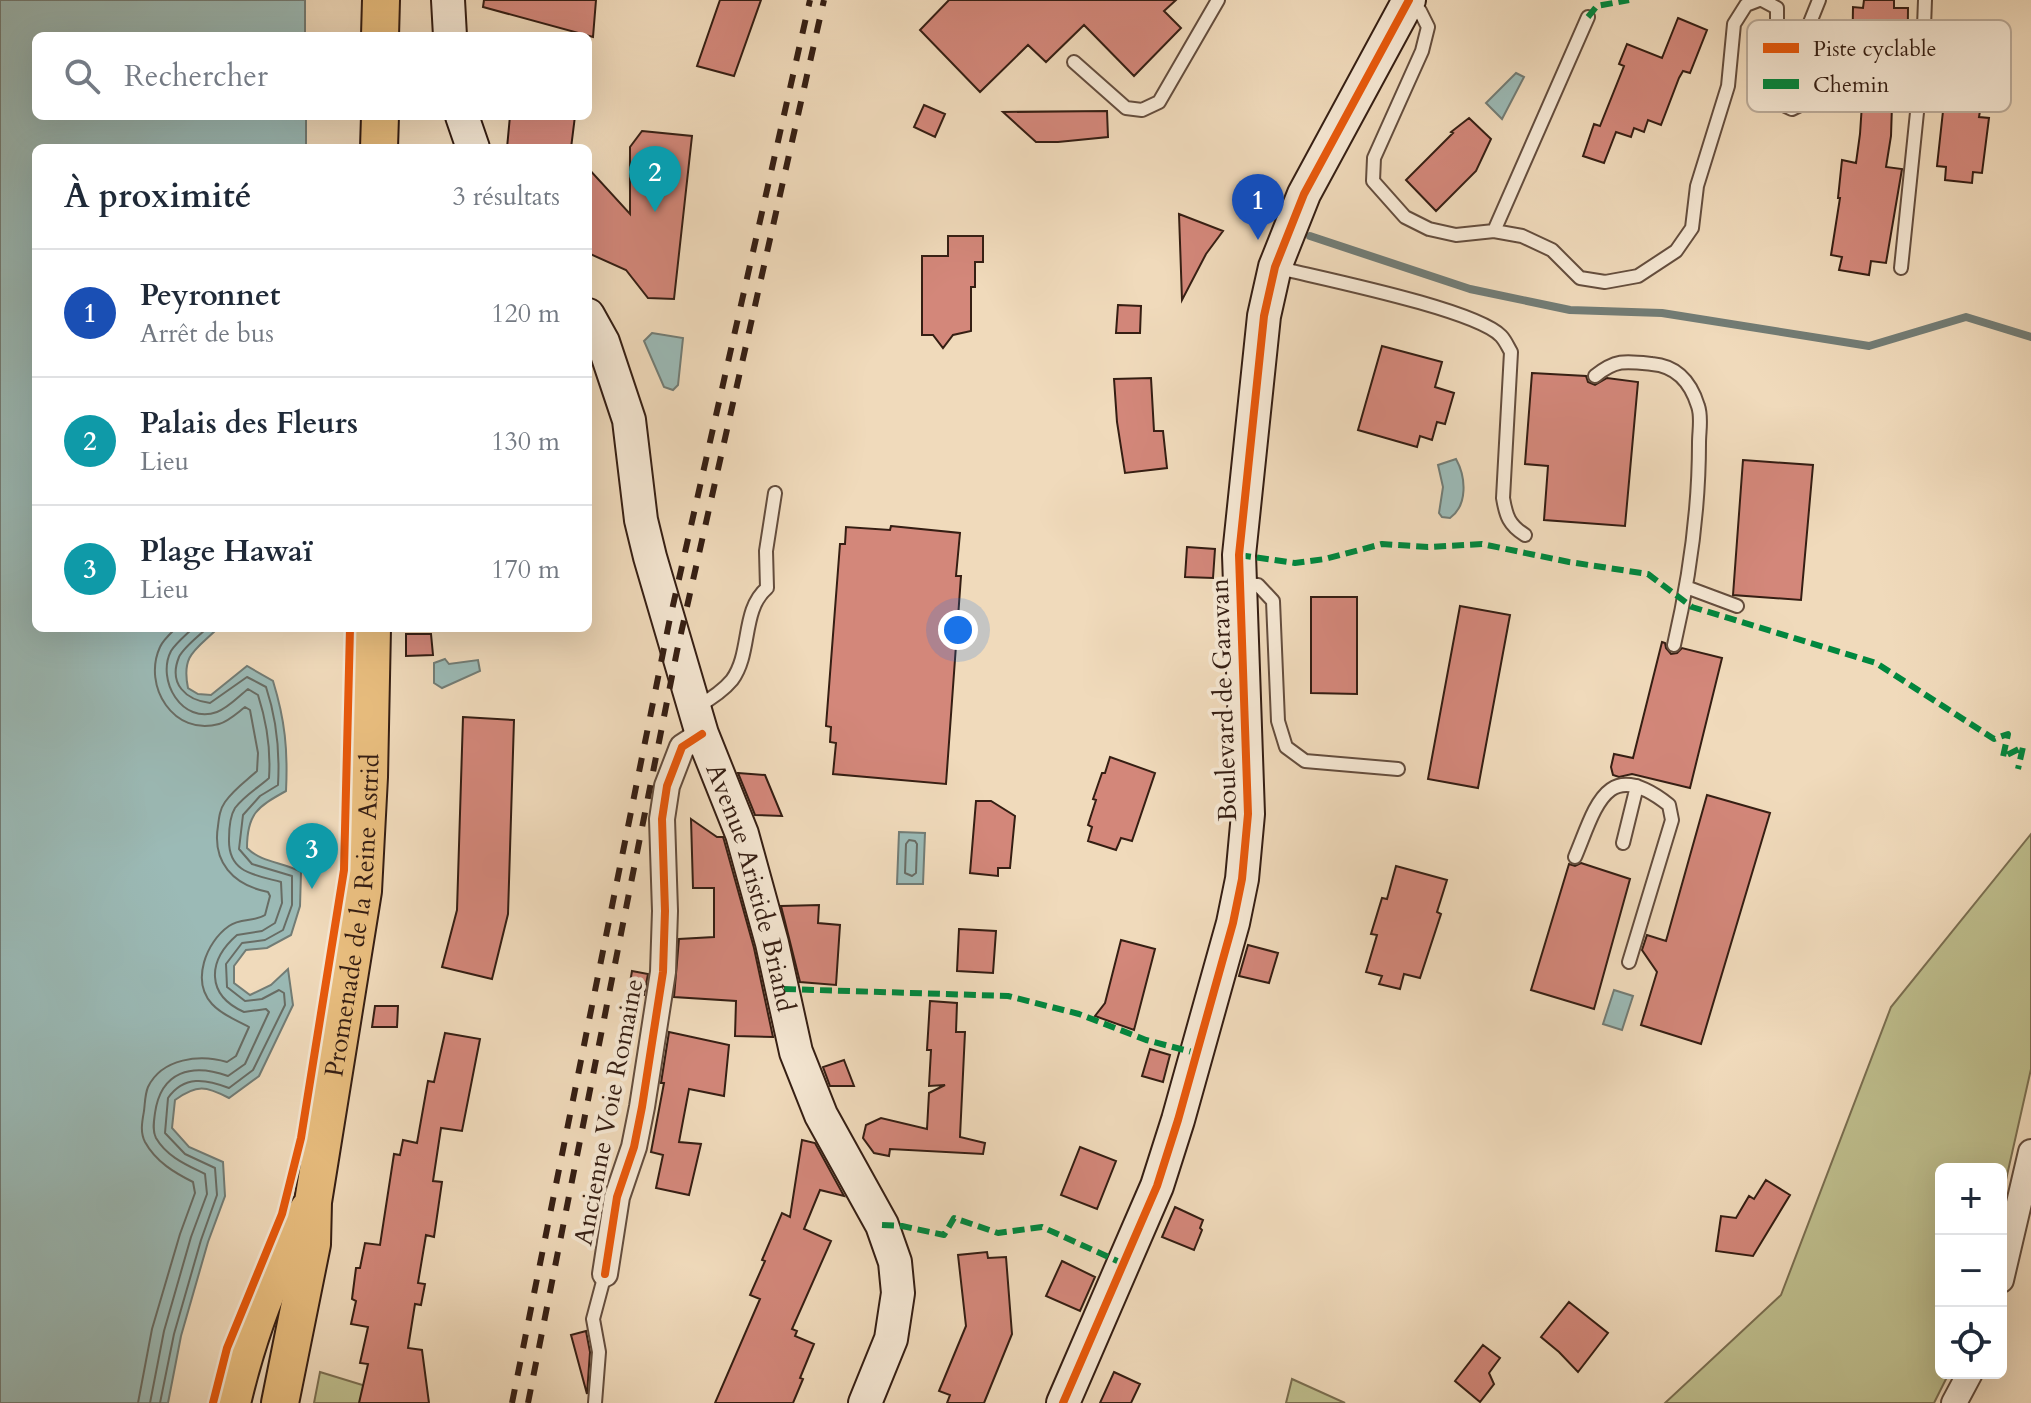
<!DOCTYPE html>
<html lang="fr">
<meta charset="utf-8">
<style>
body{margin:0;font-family:Cardo,serif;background:#f2f2f3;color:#1f2937}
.controls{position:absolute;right:24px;bottom:24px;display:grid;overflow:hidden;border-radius:12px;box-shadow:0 8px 32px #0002}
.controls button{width:72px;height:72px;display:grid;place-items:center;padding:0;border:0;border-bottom:2px solid #e0e1e3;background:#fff;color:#1f2937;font:40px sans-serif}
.you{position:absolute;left:958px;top:630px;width:28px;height:28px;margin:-20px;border:6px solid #fff;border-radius:50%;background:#1a73e8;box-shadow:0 0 0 12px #1a73e833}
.badge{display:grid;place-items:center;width:52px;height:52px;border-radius:50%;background:#8f2418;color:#fff;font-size:26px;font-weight:700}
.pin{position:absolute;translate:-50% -66px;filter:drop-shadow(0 2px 4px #0008)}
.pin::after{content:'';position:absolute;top:42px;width:28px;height:24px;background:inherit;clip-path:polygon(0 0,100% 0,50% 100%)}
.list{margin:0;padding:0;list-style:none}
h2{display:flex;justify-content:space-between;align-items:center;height:104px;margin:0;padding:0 32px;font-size:34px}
h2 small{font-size:26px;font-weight:400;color:#747a83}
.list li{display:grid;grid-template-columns:52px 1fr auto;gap:24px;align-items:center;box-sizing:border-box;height:128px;padding:0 32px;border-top:2px solid #e0e1e3}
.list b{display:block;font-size:30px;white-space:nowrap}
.list p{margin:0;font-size:26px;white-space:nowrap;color:#747a83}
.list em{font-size:26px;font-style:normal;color:#747a83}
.icon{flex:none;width:44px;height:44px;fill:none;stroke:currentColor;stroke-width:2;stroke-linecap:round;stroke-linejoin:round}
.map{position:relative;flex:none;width:2031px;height:1403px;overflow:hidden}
.search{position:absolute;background:#fff;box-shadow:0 8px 32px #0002;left:32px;top:32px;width:560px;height:88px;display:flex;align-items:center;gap:20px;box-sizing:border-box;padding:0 28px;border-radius:12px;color:#747a83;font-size:30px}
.panel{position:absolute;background:#fff;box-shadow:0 8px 32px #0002;left:32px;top:144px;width:560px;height:488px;border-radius:12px}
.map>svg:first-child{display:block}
.green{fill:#bebe8d;stroke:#7a6e50;stroke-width:2}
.water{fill:#9bbab6;stroke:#727c75;stroke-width:2}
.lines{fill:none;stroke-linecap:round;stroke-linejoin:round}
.shore{stroke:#686c64;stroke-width:2}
.stream{stroke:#727c75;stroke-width:8}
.building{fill:#d3877a;stroke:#351e13;stroke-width:2}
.lane-casing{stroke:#644d3d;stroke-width:16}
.street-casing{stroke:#644d3d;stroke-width:28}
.secondary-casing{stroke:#351e13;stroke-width:36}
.primary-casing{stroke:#351e13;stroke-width:40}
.lane{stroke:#f5e7d3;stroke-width:12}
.street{stroke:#f5e7d3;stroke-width:24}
.secondary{stroke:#f5e7d3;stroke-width:32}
.primary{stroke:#e8bd7e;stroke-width:36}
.rail{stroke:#351e13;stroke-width:6;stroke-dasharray:14 14;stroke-linecap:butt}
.quiet{stroke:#00873e;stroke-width:6;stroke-dasharray:12 6;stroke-linecap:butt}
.cycleway-casing{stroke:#f5e7d3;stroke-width:13}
.cycleway{stroke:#e8590c;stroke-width:8}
.labels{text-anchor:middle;stroke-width:8;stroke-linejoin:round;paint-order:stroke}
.street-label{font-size:26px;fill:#351e13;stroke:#f5e7d3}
.key{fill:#f5e7d3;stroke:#bbab99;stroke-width:2}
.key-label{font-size:22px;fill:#351e13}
</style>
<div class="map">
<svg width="2031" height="1403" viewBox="0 0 2031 1403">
<rect width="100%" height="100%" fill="#f0dabb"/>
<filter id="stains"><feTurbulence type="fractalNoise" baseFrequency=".0025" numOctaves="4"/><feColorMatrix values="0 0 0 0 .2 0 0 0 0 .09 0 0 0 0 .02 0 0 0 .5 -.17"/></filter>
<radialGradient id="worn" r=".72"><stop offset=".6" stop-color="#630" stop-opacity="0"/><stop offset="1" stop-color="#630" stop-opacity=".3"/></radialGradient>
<path class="green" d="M2031 834V1069L2001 1202V1169H1941V1373H1949L1934 1403H1665L1781 1295 1891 1007Z
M320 1372 421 1403H314Z
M1292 1379 1345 1403H1286Z"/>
<path class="water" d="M0 0H305V36H36V116H306V148H36V628H218C196 650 181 654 188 688L198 694 211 695 247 666 273 681C285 720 288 750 286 791 257 807 247 814 247 848 262 863 283 862 301 872L300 906 291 935 267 948 246 950 234 966V983L250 995 271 985 288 969 293 1005 259 1076 229 1098C206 1086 197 1084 175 1100L172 1128 189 1147 223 1162 225 1196 208 1242 181 1336 168 1403H0Z
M1516 73 1524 77 1502 119 1486 103Z
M652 333 683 338 678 385 673 390 664 387 644 341Z
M1456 459C1466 477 1468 505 1450 518L1442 517 1439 513 1443 487 1438 465Z
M445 659 449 664 478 660 480 671 442 688 434 683V663Z
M899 832 925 833 923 884H897Z
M1614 990 1633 996 1622 1030 1603 1024Z"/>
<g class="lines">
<path class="shore" d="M909 840 915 841 917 844 916 873 912 876 905 873 906 844Z
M138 1403 152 1329 180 1234 195 1193 193 1182C175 1173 156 1162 145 1142 140 1132 142 1122 144 1111 145 1103 145 1094 148 1087 162 1058 200 1054 227 1062L236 1056 249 1027C237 1020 223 1016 212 1004 191 981 206 942 229 926 240 918 254 922 265 915L270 896 268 892C233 885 212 862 218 826 219 817 220 809 225 802 234 789 246 781 257 771L258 753 250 710 245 707C237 713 229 721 219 724 174 737 142 686 160 647 163 640 170 634 176 628
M150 1403 164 1331 191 1237 207 1194 205 1174C187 1165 167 1157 156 1138 152 1130 154 1121 155 1113 161 1071 192 1063 228 1076L245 1064 269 1012 266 1009 244 1012C206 995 207 961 237 935L262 931 275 923 282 903 281 882C255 875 228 873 229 839 229 829 230 816 235 808 245 795 258 788 269 778 271 749 267 723 258 695L248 689C238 697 228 708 217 712 182 725 156 680 171 651 176 643 186 635 193 628
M160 1403 174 1334 201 1240 217 1195 215 1168 185 1154 165 1133 168 1098C184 1075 206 1079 229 1088L253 1070 285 1005 284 993 279 990 262 999 245 1001 227 987 226 964 242 943 265 940 283 930 292 905V876L252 864 239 849 243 815 260 796 278 785C280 750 277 720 266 687L247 677 210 703C186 700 168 684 179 657 184 647 199 636 207 628"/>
<path class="stream" d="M1310 236 1470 289 1570 310 1662 313 1869 346 1966 317 2031 337"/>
</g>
<path class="building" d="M484 0H596L593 37 483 7Z
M720 0H761L734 76 697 66Z
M949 0H1176L1164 11 1181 28 1134 76 1084 25 1046 62 1028 45 980 92 920 30Z
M1864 0H1894V8H1908L1907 106 1892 105 1891 136 1886 167 1902 169 1886 263 1871 261 1869 275 1839 270 1842 257 1831 255 1840 198H1838L1842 160 1856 163 1860 134 1862 104 1847 103 1849 66H1852L1853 7 1863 8Z
M1678 18 1707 30 1690 73 1683 71 1679 78 1661 125 1648 120 1644 132 1634 128 1631 137 1616 132 1604 163 1583 156 1594 124 1600 126 1624 66 1619 64 1627 44 1662 58Z
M1944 102 1981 105 1979 117 1989 118 1982 173 1973 172 1972 183 1945 180 1946 167 1937 166Z
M924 105 945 114 935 137 914 127Z
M1107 111 1108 137 1058 142H1036L1003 112Z
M510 116H575L571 148H507Z
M1469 118 1491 139 1476 171 1436 211 1406 180 1453 133 1451 132Z
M642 131 692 136 674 299 648 298 626 270 588 253V168L630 214V147Z
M1179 214 1223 231 1206 254 1182 300Z
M948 236H983V262H975V287H971V331L953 335 943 348 933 335H922V256H948Z
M1118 305 1141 306 1140 333H1116Z
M1382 346 1442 362 1435 387 1454 393 1445 424 1437 422 1432 440 1420 436 1417 447 1358 430Z
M1532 373 1586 376 1588 382 1595 385 1607 378 1638 382 1625 526 1544 520 1548 466 1525 464Z
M1151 378 1154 431H1163L1167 468 1125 473 1117 422 1114 379Z
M1743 460 1813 465 1801 600 1733 595Z
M891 526 960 533 956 576H961L946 784 833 774 836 743 830 742 831 727 826 726 840 544H845L846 527 890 530Z
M1187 547 1215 549 1213 578 1185 577Z
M1311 597H1357V694L1311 693Z
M1460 606 1510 615 1478 788 1428 779Z
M406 634H431L433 655 406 656Z
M1662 642 1665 643 1666 648 1671 654 1677 653 1682 648 1722 658 1690 788 1632 774 1619 777 1613 775 1611 767 1614 754 1633 758Z
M463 717 514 720 508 914 492 979 442 967 457 910Z
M1110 757 1155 773 1132 841 1121 838 1116 850 1088 841 1092 827 1088 825 1096 800 1093 799 1102 773H1105Z
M738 773 765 775 782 816 755 815Z
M1707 795 1770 813 1701 1044 1641 1025 1657 972 1642 950 1647 935 1666 941Z
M976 801H991L1015 816 1010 868H998V876L970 873Z
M691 819 717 837H723L724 840 754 948 773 1037 735 1036 736 1001 674 997 679 939 714 937V888H693Z
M1581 863 1630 879 1594 1009 1531 990 1569 864 1575 866Z
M1396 866 1447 880 1437 912 1441 914 1420 978 1404 974 1400 989 1379 984 1382 976 1366 972 1377 935 1371 934 1382 898 1387 899Z
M819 905 818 923 840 925 836 985 800 982 781 906Z
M959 929 996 931 993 973 957 971Z
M1121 940 1155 949 1134 1030 1095 1016 1105 1003Z
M1248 945 1278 953 1269 983 1239 976Z
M632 971 648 974 644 995 628 994Z
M930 1001 957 1003 956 1032H965L960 1137 985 1143 983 1154 890 1149 889 1156 874 1153 863 1138 866 1125 881 1118 927 1129 929 1093 945 1085 929 1086 931 1050H927Z
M375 1006H398L397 1027H372Z
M669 1032 729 1045 724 1096 689 1089 679 1142 701 1144 689 1195 656 1188 663 1155 651 1152 664 1083H661Z
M445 1033 480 1039 462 1131 441 1128 433 1181 442 1182 434 1237 426 1235 418 1283 425 1284 421 1305 415 1304 408 1348 422 1350 429 1403H359L368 1364 360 1363 368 1327 351 1324 356 1301 352 1299 356 1268H360L365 1243 380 1245 394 1154 400 1155 403 1140 417 1143 428 1081 434 1082Z
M1150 1049 1170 1055 1163 1082 1142 1076Z
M844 1060 854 1086H830L823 1067Z
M802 1140 815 1143 844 1196 820 1190 804 1229 831 1241 792 1329 797 1331 795 1336 814 1344 800 1378 803 1379 793 1403H715L760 1299 750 1295 765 1261 762 1260 782 1213 790 1217Z
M1080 1147 1116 1161 1097 1209 1061 1195Z
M1766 1180 1790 1195 1753 1256 1716 1251 1721 1216 1736 1218 1749 1196 1754 1199Z
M1175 1207 1203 1220 1200 1228 1202 1230 1194 1250 1162 1237Z
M987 1252 988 1258 1006 1257 1012 1334 984 1403H947L950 1395 939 1391 966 1326 958 1255Z
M1062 1261 1095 1277 1080 1311 1046 1296Z
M1569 1302 1608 1333 1578 1372 1559 1352 1541 1337Z
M586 1331 590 1352 587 1394 571 1335Z
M1483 1345 1500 1358 1489 1373 1494 1384 1480 1402 1455 1381Z
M1114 1372 1140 1384 1131 1403H1100Z"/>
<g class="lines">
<defs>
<path id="lane" d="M1762 0 1777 8V40L1770 80 1775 101 1792 109 1806 102 1810 88 1809 25 1819 0
M1408 4 1420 11 1428 27 1422 51 1374 158 1373 181 1405 217 1429 229 1456 235 1494 231 1522 236 1552 250 1580 278 1605 282 1638 276 1676 251 1692 228 1697 186 1728 86 1734 24 1746 5 1759 0
M1074 62 1126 108 1142 110 1159 102 1218 0
M1494 231 1588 17
M1275 267C1319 278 1475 309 1501 336 1505 340 1508 347 1511 352L1503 498C1506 516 1509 525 1525 535
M1901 268 1923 54 1925 0
M1595 376C1616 359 1626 361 1652 364 1677 366 1691 383 1698 406 1702 417 1699 431 1699 443 1699 510 1689 580 1674 645
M1240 584 1258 585 1273 601 1278 721 1286 747 1305 761 1398 769
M1686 587 1737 606
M697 707C709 700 723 691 732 680 752 653 741 610 767 588L766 551 775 493
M1623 843 1637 786
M1575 857C1596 807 1606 755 1669 805L1672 820 1629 962
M595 1403 599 1352 593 1319 605 1274"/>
<path id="street" d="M605 1274 617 1197 634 1147 642 1107 663 972 665 911 662 819 667 786 682 747 702 734
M2001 1280 2031 1152
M1954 1403 1970 1373"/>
<g id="secondary">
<path d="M448 0 450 36"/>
<path d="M462 116 473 148"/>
<path id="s1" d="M588 315 603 342 629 420 641 520 650 557 702 734 742 834 772 943 796 1052 821 1115 882 1225 895 1262 898 1293 891 1339 865 1403"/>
<path d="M1063 1403 1157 1186 1178 1120 1233 923 1242 879 1248 814 1239 555 1264 316 1275 267 1304 194 1409 0"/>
</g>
<g id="primary">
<path d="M380 36 381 0"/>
<path d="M379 148 380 116"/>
<path d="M232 1403C248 1335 271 1269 308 1210"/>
<path id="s2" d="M280 1403 312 1244 313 1202 363 891 369 777 372 628"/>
</g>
</defs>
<use href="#lane" class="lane-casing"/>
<use href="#street" class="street-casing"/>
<use href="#secondary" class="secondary-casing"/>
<use href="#primary" class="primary-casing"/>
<use href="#lane" class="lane"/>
<use href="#street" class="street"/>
<use href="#secondary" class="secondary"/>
<use href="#primary" class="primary"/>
<path class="rail" d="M512 1403 669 623 810 0
M528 1403 677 651 824 0"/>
<path class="quiet" d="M1588 17 1597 6 1629 0
M1239 555 1295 563 1325 559 1382 544 1428 547 1482 544 1569 562 1648 574 1692 607 1876 663 1994 739 2008 734 2003 757 2023 747 2018 769
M784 989 1008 996 1079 1014 1146 1040 1196 1053
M882 1225 902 1226 944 1235 954 1218 998 1233 1042 1227 1124 1264"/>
<defs>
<path id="cycleway" d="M605 1274 617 1197 634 1147 642 1107 663 972 665 911 662 819 667 786 682 747 702 734
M213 1403 227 1348 282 1214 301 1138 344 870 350 628
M1063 1403 1157 1186 1178 1120 1233 923 1242 879 1248 814 1239 555 1264 316 1275 267 1304 194 1409 0"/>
</defs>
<use href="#cycleway" class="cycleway-casing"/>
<use href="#cycleway" class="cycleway"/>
</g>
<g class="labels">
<g class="street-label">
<text transform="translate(1223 700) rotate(-92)" y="9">Boulevard de Garavan</text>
<text dy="9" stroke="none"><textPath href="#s1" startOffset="598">Avenue Aristide Briand</textPath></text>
<text dy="9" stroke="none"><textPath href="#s2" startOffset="494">Promenade de la Reine Astrid</textPath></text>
<text transform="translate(608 1112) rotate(-79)" y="9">Ancienne Voie Romaine</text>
</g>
</g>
<rect x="1747" y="20" width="264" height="92" rx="12" class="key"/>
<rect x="1763" y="43" width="36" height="10" fill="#e8590c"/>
<rect x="1763" y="79" width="36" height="10" fill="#00873e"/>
<g class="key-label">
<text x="1813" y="56">Piste cyclable</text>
<text x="1813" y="92">Chemin</text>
</g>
<rect width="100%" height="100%" filter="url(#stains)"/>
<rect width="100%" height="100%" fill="url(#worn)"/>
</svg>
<div class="controls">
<button>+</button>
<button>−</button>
<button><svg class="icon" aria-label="locate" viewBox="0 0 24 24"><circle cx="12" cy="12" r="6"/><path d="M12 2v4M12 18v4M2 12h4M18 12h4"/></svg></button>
</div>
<div class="you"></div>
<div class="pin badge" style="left:1258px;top:240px;background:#1a4fb4">1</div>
<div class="pin badge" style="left:655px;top:212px;background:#0f9aa8">2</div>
<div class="pin badge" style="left:312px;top:889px;background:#0f9aa8">3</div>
<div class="search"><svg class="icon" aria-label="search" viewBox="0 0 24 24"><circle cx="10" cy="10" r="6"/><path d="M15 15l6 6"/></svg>Rechercher</div>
<section class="panel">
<h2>À proximité<small>3 résultats</small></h2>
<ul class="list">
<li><span class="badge" style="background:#1a4fb4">1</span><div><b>Peyronnet</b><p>Arrêt de bus</p></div><em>120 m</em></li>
<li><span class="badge" style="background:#0f9aa8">2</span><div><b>Palais des Fleurs</b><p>Lieu</p></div><em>130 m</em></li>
<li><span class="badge" style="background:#0f9aa8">3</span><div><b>Plage Hawaï</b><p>Lieu</p></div><em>170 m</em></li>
</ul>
</section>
</div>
